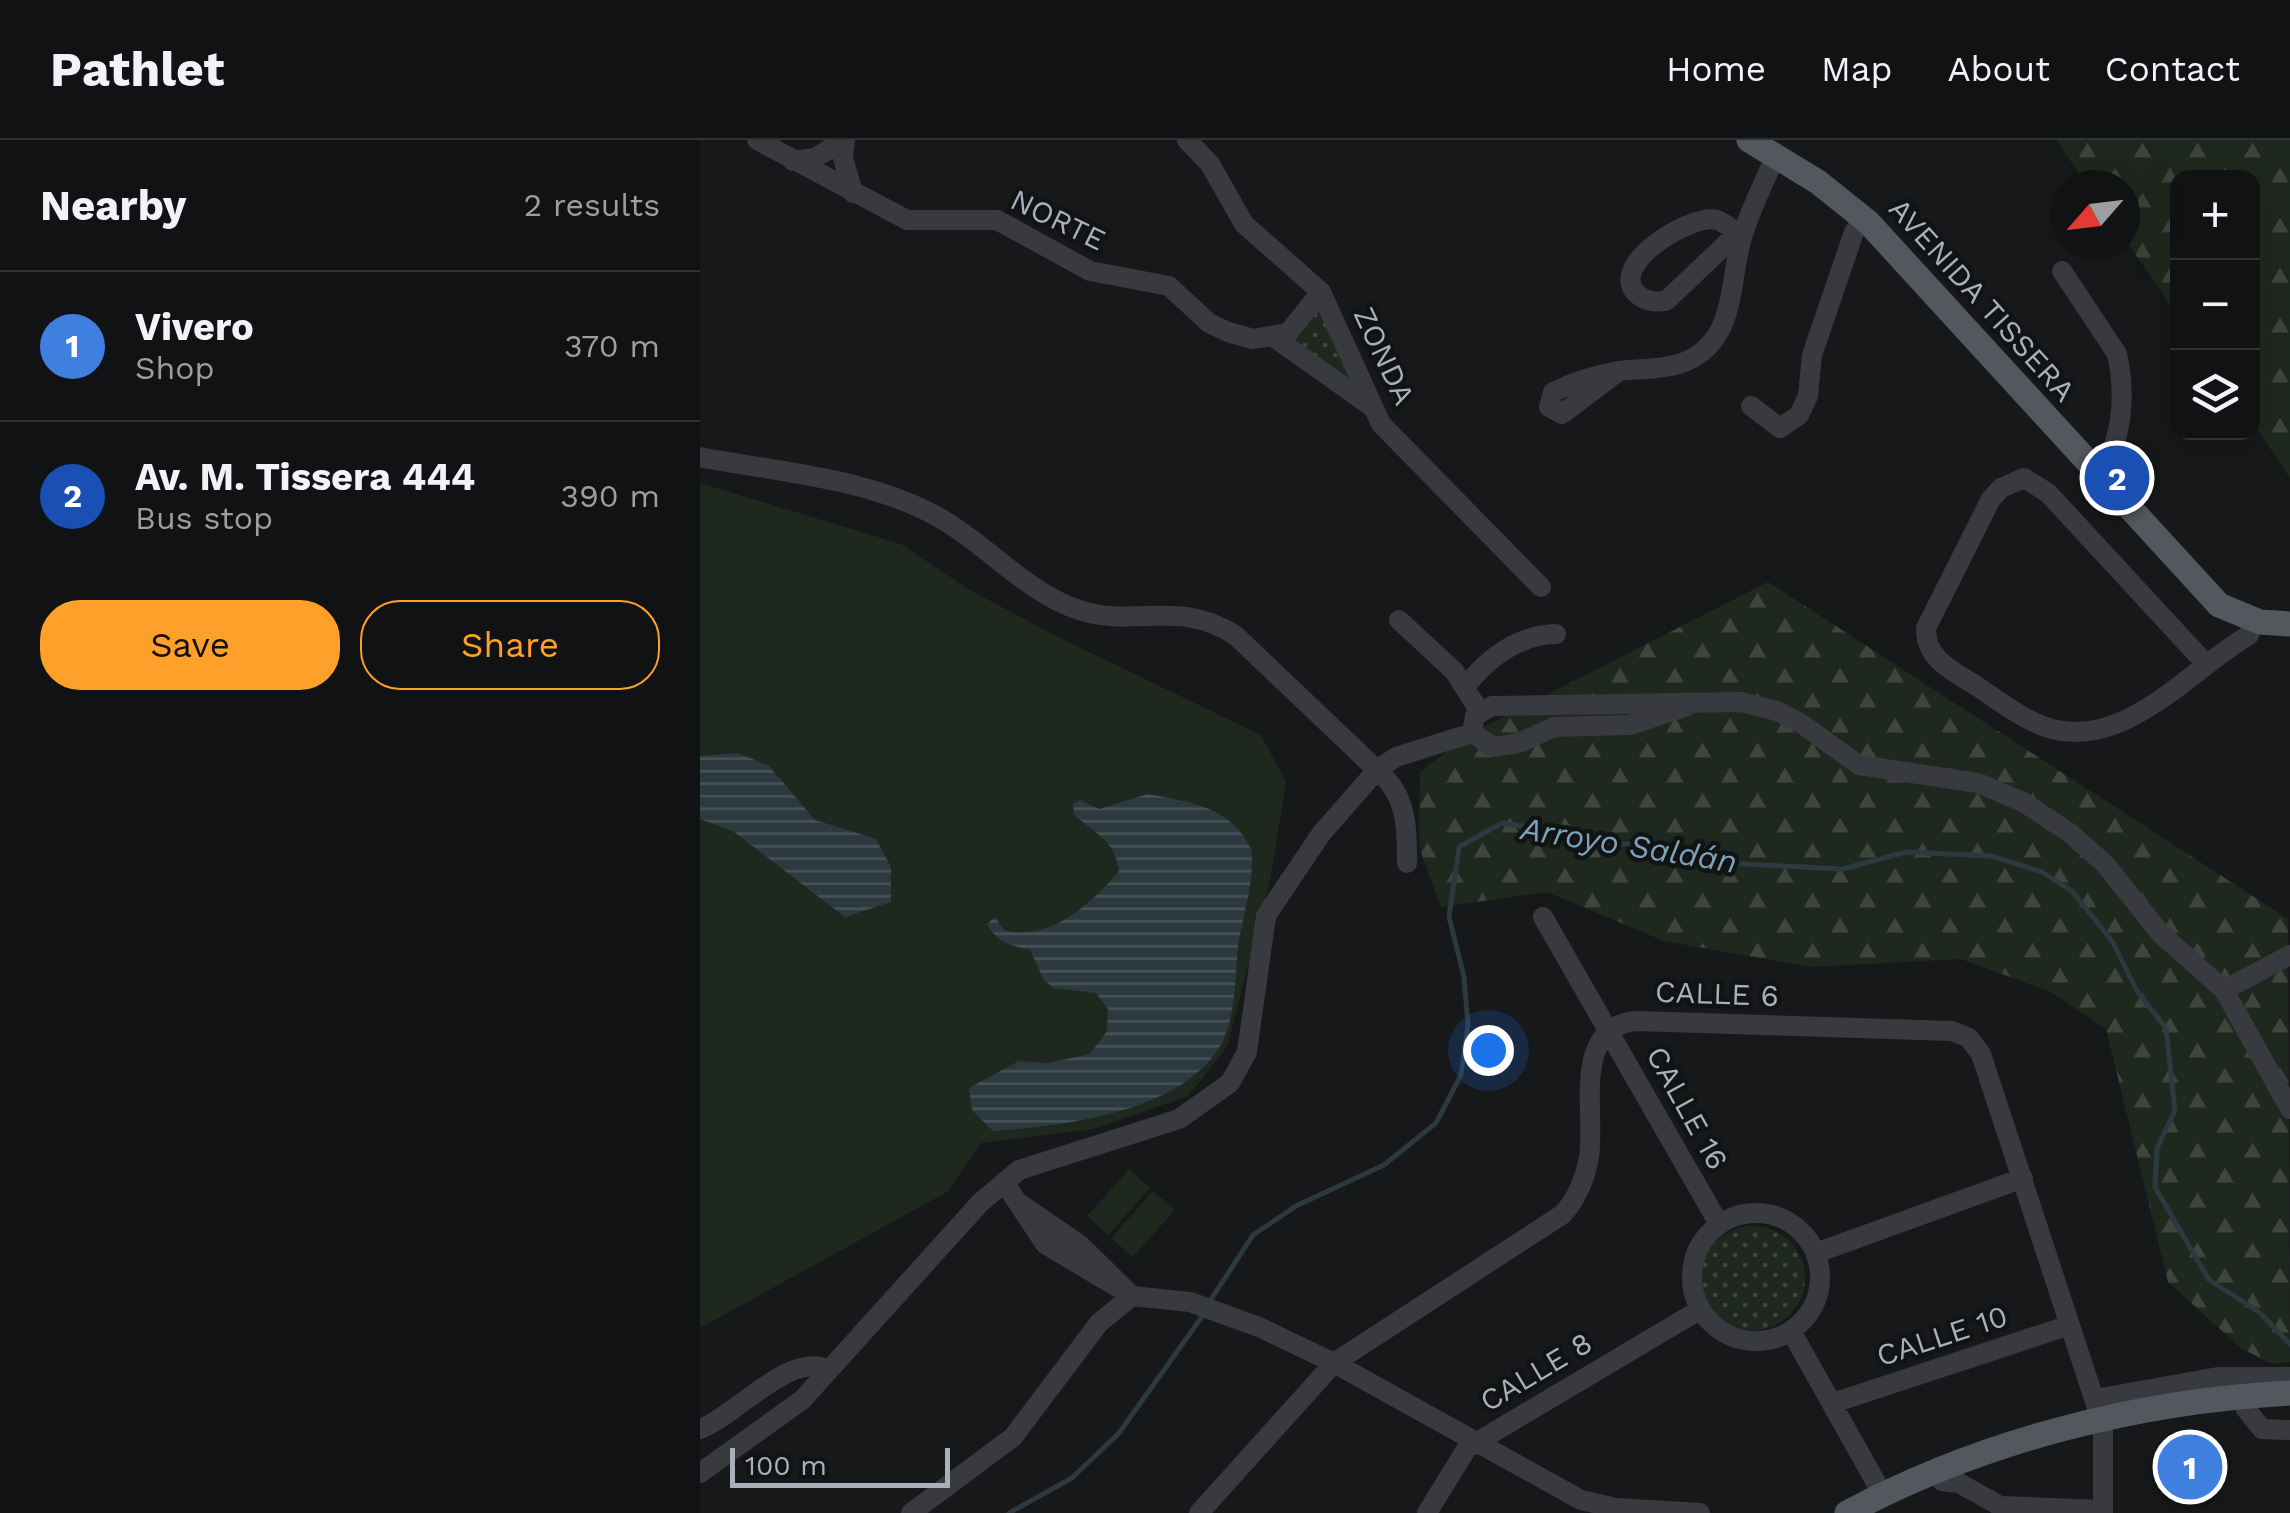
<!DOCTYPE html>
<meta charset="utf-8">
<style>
body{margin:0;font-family:"Work Sans",sans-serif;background:#1e2022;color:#f1f3f6}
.controls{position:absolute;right:30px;top:30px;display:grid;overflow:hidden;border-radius:20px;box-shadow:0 10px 40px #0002}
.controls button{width:90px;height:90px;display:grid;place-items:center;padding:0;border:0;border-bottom:2px solid #303234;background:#111214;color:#f1f3f6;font:50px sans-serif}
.compass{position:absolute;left:1350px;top:30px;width:90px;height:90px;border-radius:50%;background:#111214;box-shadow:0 10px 40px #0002;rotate:242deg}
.scale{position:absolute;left:30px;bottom:25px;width:220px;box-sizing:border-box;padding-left:10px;border:5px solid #a9b0ba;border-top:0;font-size:28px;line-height:35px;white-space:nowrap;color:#a9b0ba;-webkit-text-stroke:8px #121315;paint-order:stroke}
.you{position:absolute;left:788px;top:910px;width:35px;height:35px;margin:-25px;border:8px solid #fff;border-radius:50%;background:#1a73e8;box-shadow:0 0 0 15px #1a73e833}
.badge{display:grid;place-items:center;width:65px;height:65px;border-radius:50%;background:#ffa02a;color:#fff;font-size:32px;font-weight:700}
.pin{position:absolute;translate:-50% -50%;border:5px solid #fff;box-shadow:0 2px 10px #0006}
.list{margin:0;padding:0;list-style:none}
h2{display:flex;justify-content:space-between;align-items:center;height:130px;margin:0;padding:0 40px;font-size:42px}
h2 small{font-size:32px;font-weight:400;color:#9c9ea0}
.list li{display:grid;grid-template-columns:65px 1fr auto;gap:30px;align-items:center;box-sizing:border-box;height:150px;padding:0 40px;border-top:2px solid #303234}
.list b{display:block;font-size:38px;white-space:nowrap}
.list p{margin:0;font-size:32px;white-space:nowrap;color:#9c9ea0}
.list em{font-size:32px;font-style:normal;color:#9c9ea0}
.actions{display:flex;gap:20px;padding:30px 40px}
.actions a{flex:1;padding:22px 0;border:2px solid #ffa02a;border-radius:40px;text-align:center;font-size:35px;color:#ffa02a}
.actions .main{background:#ffa02a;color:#111}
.icon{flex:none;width:55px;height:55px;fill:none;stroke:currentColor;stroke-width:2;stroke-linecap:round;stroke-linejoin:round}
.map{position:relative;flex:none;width:1590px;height:1373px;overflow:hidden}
header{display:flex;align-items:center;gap:60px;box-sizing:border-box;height:140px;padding:0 50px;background:#111214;border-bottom:2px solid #303234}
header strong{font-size:48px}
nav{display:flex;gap:55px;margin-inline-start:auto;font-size:35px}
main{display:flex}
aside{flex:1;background:#111214}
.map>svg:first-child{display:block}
.green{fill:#1f281f}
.forest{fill:url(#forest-firs)}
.park{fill:url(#park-dots)}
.water{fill:url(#water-rules)}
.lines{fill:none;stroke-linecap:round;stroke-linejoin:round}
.stream{stroke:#2c393f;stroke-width:5}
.minor{stroke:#383a3f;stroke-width:20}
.major{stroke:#54575e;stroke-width:25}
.labels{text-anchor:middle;stroke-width:9;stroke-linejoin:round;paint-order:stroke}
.street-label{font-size:30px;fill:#a9b0ba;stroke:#121315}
.water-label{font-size:32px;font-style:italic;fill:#7da3b8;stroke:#121315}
</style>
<header>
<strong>Pathlet</strong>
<nav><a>Home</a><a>Map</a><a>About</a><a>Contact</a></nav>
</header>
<main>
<aside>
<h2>Nearby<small>2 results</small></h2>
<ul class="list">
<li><span class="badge" style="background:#3f7fe0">1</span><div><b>Vivero</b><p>Shop</p></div><em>370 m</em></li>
<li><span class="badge" style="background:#1a4fb4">2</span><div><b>Av. M. Tissera 444</b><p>Bus stop</p></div><em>390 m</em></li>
</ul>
<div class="actions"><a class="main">Save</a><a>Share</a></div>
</aside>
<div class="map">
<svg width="1590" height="1373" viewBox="0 0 1590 1373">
<defs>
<pattern id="forest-firs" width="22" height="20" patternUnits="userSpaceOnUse" patternTransform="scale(2.5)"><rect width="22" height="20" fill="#1f281f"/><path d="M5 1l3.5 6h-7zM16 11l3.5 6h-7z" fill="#3d453d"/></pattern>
<pattern id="park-dots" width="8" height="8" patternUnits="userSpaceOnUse" patternTransform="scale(2.5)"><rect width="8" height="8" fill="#1f281f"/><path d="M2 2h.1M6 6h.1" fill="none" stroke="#3d453d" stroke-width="1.8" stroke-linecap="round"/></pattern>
<pattern id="water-rules" width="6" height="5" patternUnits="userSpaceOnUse" patternTransform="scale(2.5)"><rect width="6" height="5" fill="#2c393f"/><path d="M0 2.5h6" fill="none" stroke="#485359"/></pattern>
</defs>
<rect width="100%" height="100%" fill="#17181a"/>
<path class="green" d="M0 343 201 404 268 449 358 497 561 595 586 642 570 741 527 907 488 956 394 989 281 1003 247 1052 0 1188Z
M429 1029 450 1048 408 1095 387 1076Z
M453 1051 475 1070 433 1117 411 1098Z"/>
<path class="forest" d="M1356 0H1590V338L1553 283 1552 38H1478L1477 175 1425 99V45H1387Z
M1068 442 1588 779 1590 1222 1572 1224 1541 1208 1468 1142 1406 889 1351 852 1261 819 1111 827 964 801 847 752 741 767 719 707 720 632 772 593Z"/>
<path class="park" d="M619 166 653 245 591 203Z
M1001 1138a52 52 0 1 1 104 0a52 52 0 1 1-104 0Z"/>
<path class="water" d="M38 613 69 626 115 680 176 699 191 727V762L145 777 33 691 0 679V616Z
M448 654C491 662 531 667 551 709 556 739 542 777 538 807 535 836 536 871 524 898 491 971 365 986 293 991L272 970 269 948 319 921 348 923 390 914 407 891 408 869 396 853 354 848 344 840 330 810C310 805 297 803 287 784L295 777 304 790C351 802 392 763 419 731 415 700 396 694 374 675L373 664 380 660 399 669Z"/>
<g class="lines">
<path class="stream" d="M510 1161 553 1095 596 1066 684 1025 736 983 761 935 768 885 764 837 749 777 759 707 802 683 895 697 912 705 956 702 1024 723 1143 729 1206 712 1292 716 1342 732 1372 751 1412 801 1437 851 1466 888 1475 971 1457 1008 1455 1047 1509 1140 1559 1172 1590 1204
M309 1373 372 1338 419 1293 506 1171"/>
<path class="minor" d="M57 0 207 80H297L390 131 469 146 509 183 528 192 553 199 588 193 621 152
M145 0 143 18 153 53
M487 0 510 24 544 84 621 152 681 284 841 447
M93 21 115 18 144 0
M1037 93C1030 88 1024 82 1017 80 992 73 908 124 936 153 945 162 955 162 966 161L1045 86
M1362 131 1417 214C1426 253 1423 305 1397 336
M575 198 671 266
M919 231 862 274 849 267 853 252C874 242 895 235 918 231 941 228 966 230 987 221 1036 199 1029 144 1041 101 1049 71 1064 43 1076 15
M1051 266 1080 288 1099 275 1108 256 1112 215 1154 92 1163 79
M0 317C78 332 168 338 238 377 287 404 325 452 379 470 435 488 479 459 535 495L677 630 621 694 566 776 547 912 530 943 479 979 319 1030 280 1063 102 1260 0 1333
M699 480 754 531 780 572
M1506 524 1348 353 1324 338 1301 348 1291 359 1226 488C1225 520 1254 531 1278 547 1302 563 1325 581 1352 589 1426 609 1492 528 1549 495L1553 480
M766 546C789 517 818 495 856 494
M987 566 930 585 854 587 819 603 794 607 772 593 775 576 792 566 1041 562 1077 571 1102 584 1159 625 1278 643 1323 662 1370 693 1405 724 1461 794 1524 850 1590 969
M707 723C707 686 707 655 677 630L696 617 772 593
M843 777 1019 1084
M1524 850 1590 815
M304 1042 345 1104 432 1156 380 1105 319 1063
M992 1137a64 64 0 1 1 128 0a64 64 0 1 1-128 0Z
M1116 1113 1323 1038
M1091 1191 1183 1355
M1395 1259 1518 1237H1590
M1133 1263 1370 1185
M1545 1268 1562 1289 1590 1290
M0 1289C36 1276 90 1210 129 1230
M1403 1291V1373
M1242 1341 1259 1343 1300 1366 1403 1370
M211 1373 313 1297 399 1183 432 1156 490 1162 559 1187 634 1223 881 1360 916 1368 1000 1373
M499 1373 634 1223 863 1074C878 1057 885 1039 889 1017 896 972 871 889 935 881L1252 891 1269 898 1281 914 1401 1280
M727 1373 767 1308 1001 1169"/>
<path class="major" d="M1049 0 1118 42 1168 82 1519 465 1560 482 1590 484
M1147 1373C1281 1301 1438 1261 1590 1253"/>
</g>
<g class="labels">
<g class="street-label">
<text transform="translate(358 80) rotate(26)" y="10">NORTE</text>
<text transform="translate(1282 160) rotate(48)" y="10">AVENIDA TISSERA</text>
<text transform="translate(684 216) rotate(65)" y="10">ZONDA</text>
<text transform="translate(1017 854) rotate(2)" y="10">CALLE 6</text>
<text transform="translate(987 968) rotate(61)" y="10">CALLE 16</text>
<text transform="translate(1242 1196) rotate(-18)" y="10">CALLE 10</text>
<text transform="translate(836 1232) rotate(-31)" y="10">CALLE 8</text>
</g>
<g class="water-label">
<text transform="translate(929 705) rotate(9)" y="11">Arroyo Saldán</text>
</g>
</g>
</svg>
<div class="controls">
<button>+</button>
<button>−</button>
<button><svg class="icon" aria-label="layers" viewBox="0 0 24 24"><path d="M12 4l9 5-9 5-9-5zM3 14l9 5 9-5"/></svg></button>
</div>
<svg class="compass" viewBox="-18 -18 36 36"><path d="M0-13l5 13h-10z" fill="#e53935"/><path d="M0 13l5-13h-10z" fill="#9c9ea0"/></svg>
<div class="scale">100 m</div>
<div class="you"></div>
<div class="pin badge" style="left:1490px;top:1327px;background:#3f7fe0">1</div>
<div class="pin badge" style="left:1417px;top:338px;background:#1a4fb4">2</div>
</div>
</main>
